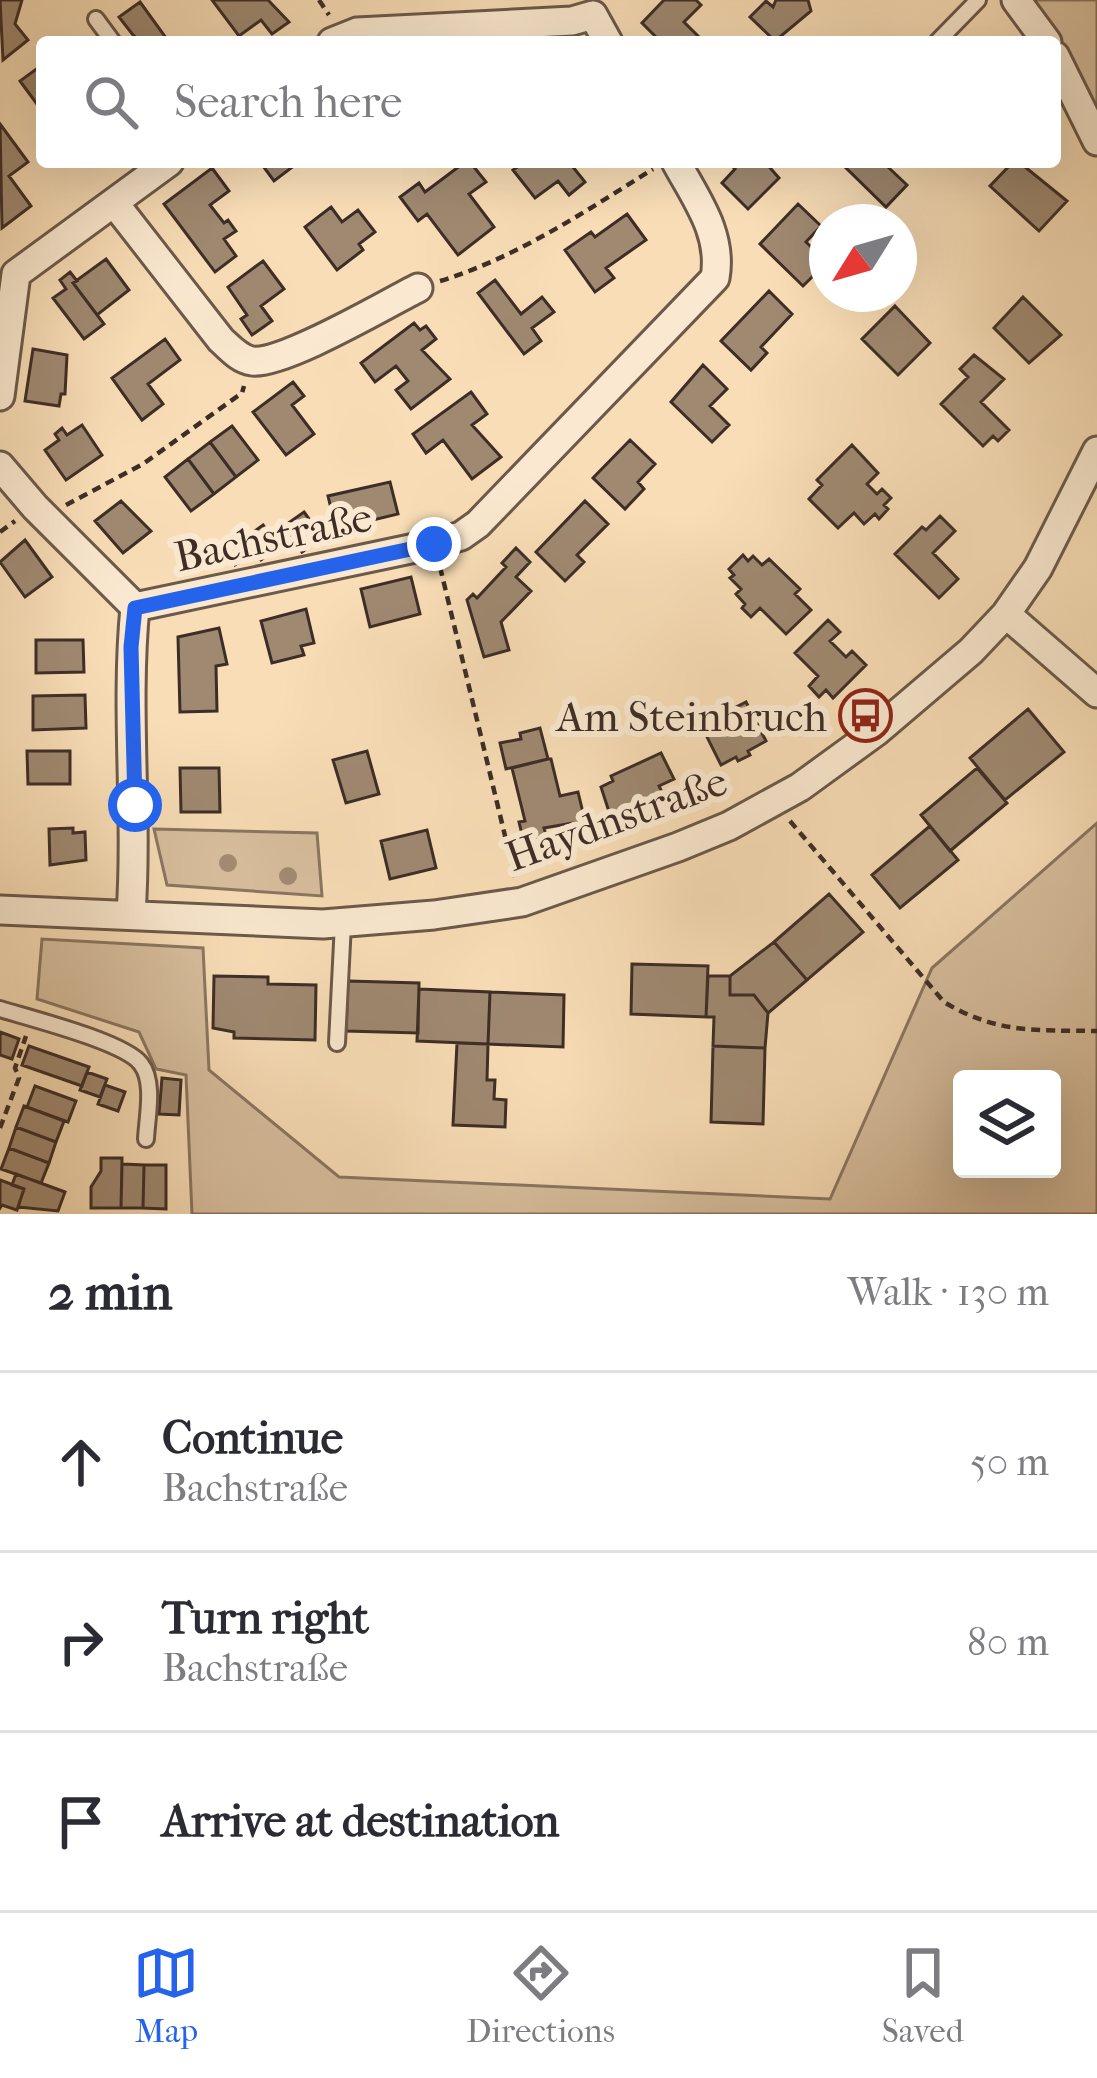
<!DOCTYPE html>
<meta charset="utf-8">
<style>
body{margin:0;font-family:"IM FELL French Canon",serif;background:#f7f7f7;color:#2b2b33}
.controls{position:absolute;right:36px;bottom:36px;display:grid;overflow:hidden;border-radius:12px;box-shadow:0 12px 48px #0002}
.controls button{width:108px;height:108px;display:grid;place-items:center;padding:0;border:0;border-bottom:3px solid #e1e1e2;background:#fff;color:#2b2b33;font:60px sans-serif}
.compass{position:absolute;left:809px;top:204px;width:108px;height:108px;border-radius:50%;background:#fff;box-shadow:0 12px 48px #0002;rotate:233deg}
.stop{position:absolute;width:36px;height:36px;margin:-27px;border:9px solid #2563eb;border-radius:50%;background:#fff}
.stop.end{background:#2563eb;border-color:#fff;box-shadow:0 3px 12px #0008}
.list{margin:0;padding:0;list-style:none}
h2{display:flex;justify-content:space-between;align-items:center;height:156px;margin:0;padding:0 48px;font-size:51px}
h2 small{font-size:39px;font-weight:400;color:#7c7c81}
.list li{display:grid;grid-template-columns:78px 1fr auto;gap:36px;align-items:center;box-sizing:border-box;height:180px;padding:0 48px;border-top:3px solid #e1e1e2}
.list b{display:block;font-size:45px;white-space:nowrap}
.list p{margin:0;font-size:39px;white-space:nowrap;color:#7c7c81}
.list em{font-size:39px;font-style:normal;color:#7c7c81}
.icon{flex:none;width:66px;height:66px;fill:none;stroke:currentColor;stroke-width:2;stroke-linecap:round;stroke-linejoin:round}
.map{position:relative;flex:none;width:1097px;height:1214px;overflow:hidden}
.search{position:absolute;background:#fff;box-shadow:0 12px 48px #0002;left:36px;right:36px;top:36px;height:132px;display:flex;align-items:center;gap:30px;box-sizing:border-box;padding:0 42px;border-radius:12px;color:#7c7c81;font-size:45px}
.sheet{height:696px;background:#fff}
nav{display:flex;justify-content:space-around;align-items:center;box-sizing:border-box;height:168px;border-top:3px solid #e1e1e2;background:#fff;font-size:33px;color:#7c7c81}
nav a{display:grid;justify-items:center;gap:6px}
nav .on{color:#2563eb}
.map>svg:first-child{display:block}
.green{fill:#d8bf9e;stroke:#8b7662;stroke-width:3;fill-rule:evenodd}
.building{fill:#9f8971;stroke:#3e2d26;stroke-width:3}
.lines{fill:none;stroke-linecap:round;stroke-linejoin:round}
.service-casing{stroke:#6c594a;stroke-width:20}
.minor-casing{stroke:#6c594a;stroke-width:33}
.path{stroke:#3e2d26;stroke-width:4.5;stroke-dasharray:9 6;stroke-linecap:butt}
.service{stroke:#fae9d0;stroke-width:14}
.minor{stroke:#fae9d0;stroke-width:27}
.tree{fill:#a38c74}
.route{stroke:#2563eb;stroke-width:15}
.labels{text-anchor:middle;stroke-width:12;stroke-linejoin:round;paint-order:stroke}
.street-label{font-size:42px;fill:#3e2d26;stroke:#fae9d0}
.poi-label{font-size:42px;fill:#3e2d26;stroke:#fae9d0;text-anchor:end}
</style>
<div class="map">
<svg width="1097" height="1214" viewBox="0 0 1097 1214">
<rect width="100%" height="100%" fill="#f8ddb6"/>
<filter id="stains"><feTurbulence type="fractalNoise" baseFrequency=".00167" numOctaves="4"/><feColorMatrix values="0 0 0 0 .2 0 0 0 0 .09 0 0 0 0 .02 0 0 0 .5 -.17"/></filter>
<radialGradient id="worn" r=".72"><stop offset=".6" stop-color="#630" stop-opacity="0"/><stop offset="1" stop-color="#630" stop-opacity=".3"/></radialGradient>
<path class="green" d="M1016 0H1097V129Z
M1097 823V1214H192L186 1075 156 1069 139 1032 37 999 42 939 203 948 209 1070 339 1177 830 1199 932 968ZM1052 1079V1169H962V1079Z
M154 829 317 833 322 896 167 885Z"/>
<path class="building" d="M0 0H22L15 24 28 40 3 60Z
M212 0H268L289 22 272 34 261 20 239 36Z
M664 0H696L701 5 684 22 701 39 698 42H661L642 23Z
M776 0H808L811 11 775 41 750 17 766 1 773 7Z
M140 2 169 42H141L133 35 119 17Z
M42 65V111L20 81Z
M0 124 28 162 9 176 31 206 2 228Z
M260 162H299L274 181Z
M465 162H470L486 182 469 194 494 227 458 255 427 214 418 221 400 197 419 183 425 192Z
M516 162H569L585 182 569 195 558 181 535 198 513 170 519 166Z
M728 162H765L779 178 748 209 722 183 735 169Z
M846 162H894L889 168 907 185 886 207 843 165Z
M1013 162H1019L1067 201 1039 231 990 186Z
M212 168 229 191 210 205 224 223 228 220 236 231 224 239 236 256 215 272 164 204Z
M798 204 821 226 806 242 827 262 803 286 760 244Z
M331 207 342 222 358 210 375 232 359 244 363 250 337 270 305 227Z
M627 214 646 240 606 268 614 278 595 292 565 250 591 232 595 237Z
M106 259 129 290 97 315 73 283Z
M263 261 284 289 261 306 272 321 252 335 241 319 247 315 228 287Z
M70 272 77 281 73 283 104 324 84 339 53 298 66 289 60 280Z
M495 280 521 314 542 297 554 312 532 328 541 341 524 354 478 293Z
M769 291 792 314 761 347 767 353 751 370 721 341Z
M1023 297 1061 335 1029 363 994 328Z
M895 306 930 343 898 375 862 339Z
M414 323 420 330 426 326 436 339 422 350 450 379 411 409 396 390 408 381 396 366 375 382 361 363Z
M165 339 180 360 148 384 163 404 142 420 112 378Z
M33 349 67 355 65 394H61L59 406 25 401Z
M974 355 1004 379 981 402 1009 430 998 441 993 436 983 446 941 404 968 377 960 369Z
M703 365 727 389 710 406 729 425 712 442 671 402Z
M293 382 304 396 292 405 314 434 286 455 253 412Z
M471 392 487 414 472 425 501 457 472 479 443 440 426 453 413 434Z
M82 425 102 455 66 480 45 450 59 440 55 434 62 428 67 435Z
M232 426 258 460 236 477 210 442Z
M630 440 655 464 638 482 644 489 625 509 593 478Z
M210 442 236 477 214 494 188 459Z
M852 445 878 473 867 484 877 494 882 489 891 498 884 505 888 509 879 519 875 514 864 524 854 513 838 528 809 499 822 485 817 480Z
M188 459 214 494 191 511 165 477Z
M390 482 398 514 336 529 328 496Z
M121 501 151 531 123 553 95 521Z
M585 501 608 524 577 555 584 562 565 581 536 552Z
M304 512 322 537 302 552 284 526Z
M940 516 955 531 933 553 958 579 939 598 895 554 922 527 926 530Z
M263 525 279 547 261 560 245 538Z
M239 531 254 551 235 565 221 545Z
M25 540 52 577 25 597 0 562Z
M516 548 530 562 516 577 531 591 501 622 509 650 484 657 467 600 473 594 477 598 506 567 502 563Z
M743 555 748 561 753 556 762 565 769 559 800 589 795 594 811 610 786 634 760 608 751 617 742 608 745 604 736 594 741 589 730 578 734 575 729 569Z
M411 577 420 614 370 627 361 589Z
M306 609 314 643 301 646 304 655 272 663 261 621Z
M828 620 840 632 830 641 846 657 852 651 866 665 833 698 826 690 819 697 809 686 818 676 795 653Z
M219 628 227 664 216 666 217 711 180 712 178 637Z
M36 640H83L84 672 36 673Z
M85 695 86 728 33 730V696Z
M746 702 766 741 748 751 750 755 738 761 736 757 721 765 701 725Z
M1028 709 1064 752 1005 800 970 758Z
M540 728 548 759 506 769 500 743 521 739 520 733Z
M27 751H70V784H28Z
M367 751 379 794 346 803 333 760Z
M661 753 674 779 659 786 662 792 651 797 653 801 613 824 601 787 613 781 611 776Z
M548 759H551L560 796 578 792 585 821 544 828 547 838 524 843 519 822 525 821 512 768Z
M180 768H219L220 812H181Z
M977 768 1007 803 950 851 921 815Z
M930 826 958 860 900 908 872 875Z
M73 828V833L85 832 86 860 50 865 49 829Z
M427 830 436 868 390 879 381 841Z
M829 894 863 932 807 980 774 942Z
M774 942 807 980 768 1013 754 995H730V976Z
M632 964 708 966 706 1017 631 1014Z
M214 976 268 977V984L316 985 315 1040 234 1038V1032L213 1028Z
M708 976H730V995H754L768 1013 765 1048 713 1046 714 1017H706Z
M348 981 419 983 418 1033 346 1031Z
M419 989 490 992 488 1044 417 1041Z
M490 992 564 995 563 1047 488 1044Z
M0 1032 19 1039 12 1059 0 1055Z
M457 1043 488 1044 487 1080H495L494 1099 506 1100 505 1127 453 1125Z
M29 1046 89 1067 82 1086 22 1065Z
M713 1046 765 1048 763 1124 711 1122Z
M87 1072 107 1079 100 1097 80 1090Z
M162 1078 181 1080 179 1115 159 1114Z
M105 1085 125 1092 118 1111 98 1104Z
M35 1086 76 1101 68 1122 27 1107Z
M24 1106 64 1121 56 1142 16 1127Z
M16 1127 56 1142 49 1163 9 1148Z
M9 1148 49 1163 41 1183 1 1169Z
M101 1158H122L121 1208H91V1187L101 1171Z
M122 1164 144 1165 143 1208H121Z
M144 1165H166V1209L143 1208Z
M16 1174 65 1192 58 1211 18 1207 24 1189 12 1185Z
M0 1180 24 1189 17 1210 2 1205 0 1208Z"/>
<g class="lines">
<defs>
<path id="service" d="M96 19 113 42
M937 42 978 0
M0 1009C29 1018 125 1042 141 1064 155 1082 147 1117 146 1139
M337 1043 343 923"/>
<path id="minor" d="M1016 0 1047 42
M593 15 608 42
M332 42 357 32 572 21 593 15
M1055 56 1097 141
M115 204 221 340C230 348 239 359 252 361 283 365 386 304 418 288
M16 274 169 162
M0 396 16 274
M0 466 35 507 135 607
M135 607 434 544 461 536 478 524 715 278C723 234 696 199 676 162
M1006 614 1097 693
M0 910 323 924 434 915 522 902 678 847 729 826 800 787 877 731 971 651 1006 614 1038 568 1097 451
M131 914C138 812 125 709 135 607"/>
</defs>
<use href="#service" class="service-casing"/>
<use href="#minor" class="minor-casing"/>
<path class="path" d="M319 0 329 15
M440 281C516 258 586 211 653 169
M66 505 143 464 242 393 244 386
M0 532 15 521
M440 567 515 877
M790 821 944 1002C997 1034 1037 1030 1097 1031
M0 1128 19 1078 15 1068 26 1036"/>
<use href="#service" class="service"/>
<use href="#minor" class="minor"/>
</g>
<g class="tree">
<circle cx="228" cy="863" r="9"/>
<circle cx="288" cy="876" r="9"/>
</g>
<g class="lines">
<path class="route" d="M135 805 131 647 135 608 434 544"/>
</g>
<defs>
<symbol id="bus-ring" viewBox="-11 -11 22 22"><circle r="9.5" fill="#fae9d0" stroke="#8f2418" stroke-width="1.5"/><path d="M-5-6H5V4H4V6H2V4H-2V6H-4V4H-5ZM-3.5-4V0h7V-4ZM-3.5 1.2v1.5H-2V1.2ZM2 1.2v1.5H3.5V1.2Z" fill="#8f2418"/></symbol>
</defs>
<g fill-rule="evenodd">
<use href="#bus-ring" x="836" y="686" width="59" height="59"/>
</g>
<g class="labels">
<g class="street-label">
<text transform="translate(273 536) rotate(-12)" y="15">Bachstraße</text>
<text transform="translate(616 818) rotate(-20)" y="15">Haydnstraße</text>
</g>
<g class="poi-label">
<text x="827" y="731">Am Steinbruch</text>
</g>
</g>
<rect width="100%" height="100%" filter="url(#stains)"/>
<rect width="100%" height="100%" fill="url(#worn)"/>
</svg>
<div class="controls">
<button><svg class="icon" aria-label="layers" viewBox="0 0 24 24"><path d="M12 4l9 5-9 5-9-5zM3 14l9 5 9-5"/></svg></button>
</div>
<svg class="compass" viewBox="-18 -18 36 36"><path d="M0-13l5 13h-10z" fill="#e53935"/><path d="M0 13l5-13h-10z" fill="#7c7c81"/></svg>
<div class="stop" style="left:135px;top:805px"></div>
<div class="stop end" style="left:434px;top:544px"></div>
<div class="search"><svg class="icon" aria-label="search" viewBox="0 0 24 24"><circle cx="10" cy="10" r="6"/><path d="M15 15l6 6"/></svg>Search here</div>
</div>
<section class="sheet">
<h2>2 min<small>Walk · 130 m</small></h2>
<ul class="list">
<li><svg class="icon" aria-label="ahead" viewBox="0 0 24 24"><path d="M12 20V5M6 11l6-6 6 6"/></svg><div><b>Continue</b><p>Bachstraße</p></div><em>50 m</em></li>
<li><svg class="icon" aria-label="right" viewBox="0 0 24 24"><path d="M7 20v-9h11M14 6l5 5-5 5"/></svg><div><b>Turn right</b><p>Bachstraße</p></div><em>80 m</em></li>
<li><svg class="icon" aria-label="arrive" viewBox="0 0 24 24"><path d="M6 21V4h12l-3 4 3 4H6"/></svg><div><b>Arrive at destination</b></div></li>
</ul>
</section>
<nav>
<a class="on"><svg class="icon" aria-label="map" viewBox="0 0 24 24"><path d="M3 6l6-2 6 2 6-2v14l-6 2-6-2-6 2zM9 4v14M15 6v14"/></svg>Map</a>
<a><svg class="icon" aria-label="directions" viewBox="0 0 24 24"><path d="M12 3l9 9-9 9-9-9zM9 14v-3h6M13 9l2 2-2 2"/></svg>Directions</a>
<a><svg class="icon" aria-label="saved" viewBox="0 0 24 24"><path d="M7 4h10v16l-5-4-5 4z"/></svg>Saved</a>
</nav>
